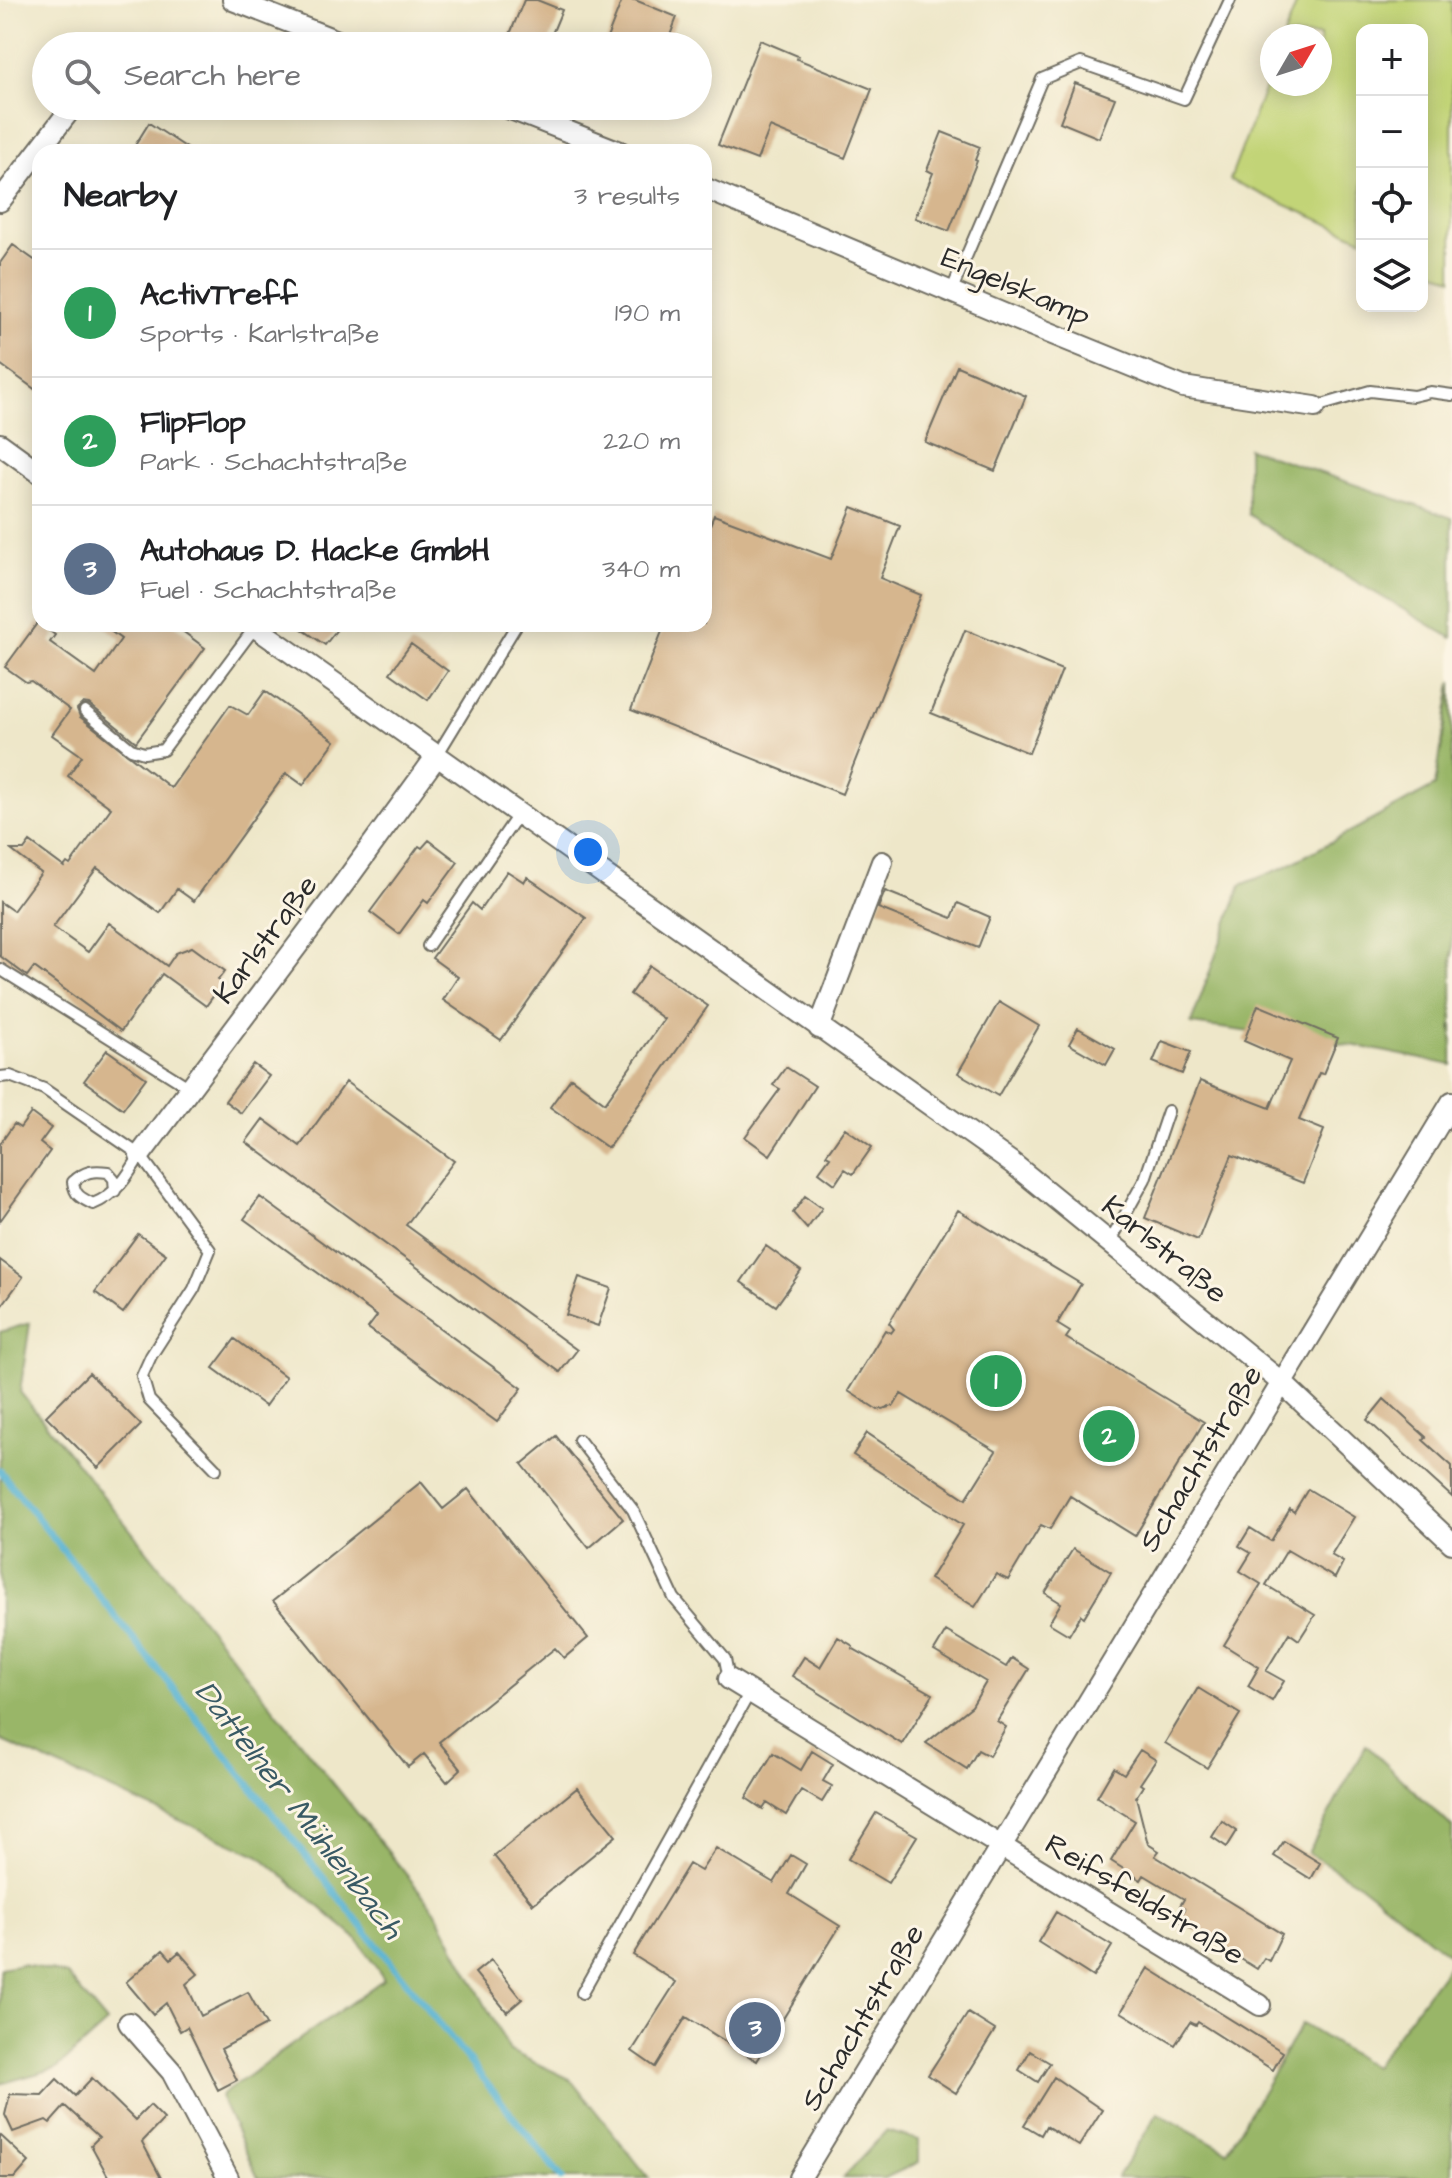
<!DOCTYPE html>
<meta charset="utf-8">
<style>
body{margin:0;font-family:"Architects Daughter",sans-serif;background:#f2f2f2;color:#202124}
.controls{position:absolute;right:24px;top:24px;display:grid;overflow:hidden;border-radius:16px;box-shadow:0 4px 20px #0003}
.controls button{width:72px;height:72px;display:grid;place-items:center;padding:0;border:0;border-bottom:2px solid #e0e0e0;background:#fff;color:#202124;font:40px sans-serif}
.compass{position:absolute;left:1260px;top:24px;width:72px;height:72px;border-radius:50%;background:#fff;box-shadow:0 4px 20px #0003;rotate:51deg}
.you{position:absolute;left:588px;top:852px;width:28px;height:28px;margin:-20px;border:6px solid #fff;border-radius:50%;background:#1a73e8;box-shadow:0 0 0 12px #1a73e833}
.badge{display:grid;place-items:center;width:52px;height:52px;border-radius:50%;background:#7c3aed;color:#fff;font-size:26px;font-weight:700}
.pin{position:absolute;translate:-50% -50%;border:4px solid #fff;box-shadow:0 2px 8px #0006}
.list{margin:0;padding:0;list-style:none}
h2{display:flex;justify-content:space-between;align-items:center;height:104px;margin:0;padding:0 32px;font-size:34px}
h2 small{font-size:26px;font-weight:400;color:#757577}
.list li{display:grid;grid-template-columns:52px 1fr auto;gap:24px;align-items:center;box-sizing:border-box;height:128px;padding:0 32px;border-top:2px solid #e0e0e0}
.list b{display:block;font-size:30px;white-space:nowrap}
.list p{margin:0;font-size:26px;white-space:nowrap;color:#757577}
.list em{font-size:26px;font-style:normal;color:#757577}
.icon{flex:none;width:44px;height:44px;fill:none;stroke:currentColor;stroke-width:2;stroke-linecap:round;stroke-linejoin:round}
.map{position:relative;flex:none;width:1452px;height:2178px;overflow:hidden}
.search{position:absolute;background:#fff;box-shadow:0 4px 20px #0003;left:32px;top:32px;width:680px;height:88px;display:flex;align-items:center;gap:20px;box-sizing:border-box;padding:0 28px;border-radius:44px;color:#757577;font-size:30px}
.panel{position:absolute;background:#fff;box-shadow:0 4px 20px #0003;left:32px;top:144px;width:680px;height:488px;border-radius:24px}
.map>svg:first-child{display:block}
.green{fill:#c2d477;stroke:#768051;stroke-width:2}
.forest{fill:#99b668;stroke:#62704a;stroke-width:2}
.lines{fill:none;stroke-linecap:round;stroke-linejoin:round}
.stream{stroke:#53b1d1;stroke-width:7}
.building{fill:#d6b68e}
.lane-casing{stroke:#6f6d62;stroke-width:14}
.street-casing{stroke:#6f6d62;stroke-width:24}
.lane{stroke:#fff;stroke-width:10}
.street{stroke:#fff;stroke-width:20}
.labels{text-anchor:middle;stroke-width:6;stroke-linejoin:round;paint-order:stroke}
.street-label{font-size:30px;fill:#2b2b2b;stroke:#fcf5e5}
.water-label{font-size:32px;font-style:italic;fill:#395a65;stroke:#fcf5e5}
</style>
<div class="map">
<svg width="1452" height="2178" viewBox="0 0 1452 2178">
<rect width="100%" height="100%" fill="#fcf5e5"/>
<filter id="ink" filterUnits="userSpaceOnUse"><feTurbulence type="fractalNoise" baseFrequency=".0125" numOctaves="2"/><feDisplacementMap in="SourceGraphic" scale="16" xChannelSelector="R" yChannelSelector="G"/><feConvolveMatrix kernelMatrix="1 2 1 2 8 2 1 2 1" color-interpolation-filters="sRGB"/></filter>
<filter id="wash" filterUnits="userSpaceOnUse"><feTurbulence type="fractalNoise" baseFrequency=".006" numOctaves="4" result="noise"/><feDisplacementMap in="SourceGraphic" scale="32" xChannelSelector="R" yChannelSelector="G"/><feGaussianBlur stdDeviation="1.8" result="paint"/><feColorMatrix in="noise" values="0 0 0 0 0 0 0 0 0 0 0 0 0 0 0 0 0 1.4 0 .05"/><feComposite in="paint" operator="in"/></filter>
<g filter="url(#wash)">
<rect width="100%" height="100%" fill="#eee7c9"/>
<path class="green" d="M1298 0H1452V279L1422 265V30H1362V239L1230 180 1272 69V84H1320V36H1284Z"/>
<path class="forest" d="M1248 448 1452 518V638L1294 545 1248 514Z
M1452 682V1065L1357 1046 1191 1024 1241 885 1285 867 1435 786Z
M30 1323 20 1392 434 1909 510 2051 570 2079 649 2178H258L220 2096 384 1979 357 1939 260 1856 0 1740V1332Z
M1366 1745 1452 1827V1957L1360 1884 1308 1853Z
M1452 1960V2178H1117L1158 2113 1227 2151 1302 2024 1373 2067Z
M22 1964 67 1975 107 2023 57 2068 0 2084V1968Z
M886 2131 919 2140V2162L885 2178H843Z"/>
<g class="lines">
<path class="stream" d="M0 1471 562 2178"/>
</g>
<g id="blocks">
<path class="building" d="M524 0H537L562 10 547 46H505Z
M622 0H635L677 17 666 46H604Z
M760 40 798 56 797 59 872 89 845 158 770 127 757 160 718 145Z
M1075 83 1115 98 1099 138 1060 122Z
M149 123 193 152H131Z
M942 132 980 147 975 160 977 161 949 231 915 218 933 173 927 170Z
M13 245 40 264V393L0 364V263Z
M957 366 1026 396 995 471 925 442Z
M852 507 900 526 880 578 921 595 842 794 631 710 665 624H704V540L714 515 831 559Z
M38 622 55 635 50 642 96 675 121 639 101 624H173L205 648 136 742 89 704 83 703 77 709 80 717 171 788 230 705 248 715 265 691 335 741 303 785 286 773 194 901 177 889 160 913 97 868 53 927 88 952 109 923 167 966 176 953 192 947 225 971 218 980 222 984 206 1006 162 974 121 1031 34 967 27 976 0 956V902L13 911 41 873 11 850H24L30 842 64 867 67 863 70 865 111 808 68 776 82 756 52 735 70 710 31 681 26 682 5 667Z
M295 624H341L325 645Z
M965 630 1062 670 1029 753 931 713Z
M411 644 448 671 428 700 390 673Z
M429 840 458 862 428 903 424 900 399 934 370 912 419 846 422 848Z
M507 871 524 882 527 877 586 918 501 1040 443 1000 458 977 432 958 472 903 480 910Z
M885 891 952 918 958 903 990 917 978 948 878 908Z
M650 966 708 1006 608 1148 550 1107 571 1078 605 1103 664 1019 630 994Z
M999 1002 1039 1026 998 1096 958 1073Z
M1258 1005 1338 1038 1323 1074 1319 1073 1299 1120 1324 1130 1303 1183 1232 1155 1198 1240 1145 1218 1200 1081 1270 1108 1290 1061 1244 1041Z
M1078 1028 1115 1049 1106 1065 1069 1044Z
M1162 1041 1191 1052 1182 1074 1153 1062Z
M107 1050 146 1078 123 1109 84 1081Z
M253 1064 269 1076 241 1113 225 1101Z
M786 1067 815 1086 770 1155 745 1137 780 1089 773 1085Z
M346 1082 454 1161 406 1225 577 1350 560 1372 246 1142 263 1119 300 1146Z
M31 1113 51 1128 40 1143 50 1151 0 1221V1144L14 1124 20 1128Z
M845 1128 872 1147 853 1174 845 1169 835 1184 819 1172 830 1157 826 1155Z
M805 1196 822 1208 807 1229 793 1213Z
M260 1197 522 1388 497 1422 368 1328 377 1316 244 1219Z
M958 1210 1081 1284 1057 1324 1070 1332 1066 1338 1204 1422 1135 1536 1070 1496 1050 1529 1041 1525 1008 1580 996 1574 975 1607 930 1579 963 1525 853 1455 867 1433 966 1499 996 1451 901 1394 894 1406 878 1410 848 1391 885 1330 891 1333 894 1329 889 1323Z
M138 1234 166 1254 123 1313 95 1292Z
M766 1246 801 1271 776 1306 741 1282Z
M0 1260 23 1277 0 1308Z
M579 1277 611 1288 598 1326 566 1315Z
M235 1339 286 1377 265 1406 213 1368Z
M89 1373 141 1425 98 1468 46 1416Z
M1384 1399 1426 1437 1423 1440 1452 1466V1497L1367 1420Z
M556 1436 623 1519 589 1548 522 1464Z
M421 1482 443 1509 468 1489 588 1638 564 1658 555 1648 439 1742 461 1769 447 1782 424 1754 408 1767 273 1601Z
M1308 1489 1354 1517 1331 1555 1343 1562 1335 1578 1287 1550 1266 1585 1315 1615 1299 1640 1289 1633 1266 1671 1284 1681 1272 1701 1248 1686 1259 1667 1224 1645 1261 1584 1240 1571 1251 1553 1239 1546 1250 1528 1271 1541 1290 1509 1294 1512Z
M1073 1549 1111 1572 1084 1617 1081 1615 1069 1635 1049 1623 1061 1603 1045 1593Z
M946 1631 1006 1667 1012 1658 1029 1669 997 1721 1006 1727 989 1756 978 1750 967 1769 926 1743 972 1706 986 1682 934 1651Z
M838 1637 853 1646 852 1648 933 1694 902 1744 792 1676 804 1657 820 1667Z
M1198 1688 1240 1714 1207 1768 1165 1743Z
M1140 1750 1156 1760 1140 1784 1143 1786 1136 1797 1148 1844 1159 1851 1155 1856 1282 1934 1269 1961 1264 1958 1257 1969 1178 1920 1185 1909 1180 1906 1184 1899 1144 1875 1141 1880 1111 1861 1135 1821 1097 1797 1114 1768 1124 1774Z
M812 1751 833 1764 823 1781 832 1786 822 1802 801 1790 786 1815 767 1803 763 1809 746 1798 773 1753 801 1770Z
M577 1788 616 1836 533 1904 494 1856Z
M876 1813 917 1836 888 1883 848 1859Z
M1222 1821 1237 1831 1227 1847 1212 1837Z
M1284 1841 1320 1863 1311 1879 1274 1856Z
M716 1848 774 1883 791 1855 806 1864 789 1894 840 1926 757 2061 686 2017 655 2067 632 2051 676 1982 633 1955 689 1864 701 1871Z
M1056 1912 1112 1946 1093 1977 1038 1942Z
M163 1950 171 1959 179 1952 198 1974 186 1984 201 2016 248 1992 266 2025 221 2049 237 2080 218 2090 187 2027 180 2031 166 2003 153 2014 126 1982Z
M491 1960 522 1999 507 2012 475 1973Z
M1148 1968 1283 2052 1273 2070 1198 2022 1196 2025 1190 2022 1175 2045 1121 2012Z
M968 2013 995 2030 956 2093 928 2075Z
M1030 2051 1050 2063 1038 2082 1019 2070Z
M1054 2077 1102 2110 1079 2146 1046 2126 1041 2135 1024 2125Z
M92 2078 135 2120 150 2105 164 2119 142 2142 161 2178H109L91 2145 99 2137 65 2106 50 2123 46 2120 13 2132 5 2115 10 2094 42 2095 57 2079 75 2096Z
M0 2135 29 2162 15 2178H0Z"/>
</g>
</g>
<g filter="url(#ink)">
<use href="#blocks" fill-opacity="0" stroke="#6f6d62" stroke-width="2"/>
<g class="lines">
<defs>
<path id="lane" d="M951 292 1042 79 1081 63 1184 99 1230 0
M1315 407 1370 391 1413 396 1430 392 1452 395
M85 711 131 749 144 753 163 750 255 627
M436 757 517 624
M428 946 518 815
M0 969 190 1088
M0 1077 10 1076 44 1089 140 1155 210 1250 194 1289 151 1356 142 1376 149 1400 216 1469
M115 1191 114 1179 108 1172C93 1170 85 1171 73 1182 75 1196 81 1198 93 1204 116 1195 128 1176 140 1155
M1110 1242 1145 1179 1168 1111
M579 1440 633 1510 674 1598 725 1659 729 1679
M582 1993 750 1692"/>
<path id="street" d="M233 0 350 46
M503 106 620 152
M704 188 1018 320 1183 387 1315 407
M0 201 73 106
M0 444 40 473
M251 624 1012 1163 1281 1382 1452 1543
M819 1028 882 862
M140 1155 345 882 436 757
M729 1679 1260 2005
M129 2023 172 2072 228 2178
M800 2178 1452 1102"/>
</defs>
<use href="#lane" class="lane-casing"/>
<use href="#street" class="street-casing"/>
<use href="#lane" class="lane"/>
<use href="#street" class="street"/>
</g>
</g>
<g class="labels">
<g class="street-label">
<text transform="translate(1016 286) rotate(23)" y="10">Engelskamp</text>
<text transform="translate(265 939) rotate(-53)" y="10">Karlstraße</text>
<text transform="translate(1165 1249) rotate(39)" y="10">Karlstraße</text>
<text transform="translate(1200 1458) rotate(-59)" y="10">Schachtstraße</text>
<text transform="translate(1145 1899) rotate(31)" y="10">Reifsfeldstraße</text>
<text transform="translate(862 2017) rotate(-59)" y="10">Schachtstraße</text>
</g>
<g class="water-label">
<text transform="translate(300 1809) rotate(52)" y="11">Dattelner Mühlenbach</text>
</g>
</g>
</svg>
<div class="controls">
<button>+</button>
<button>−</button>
<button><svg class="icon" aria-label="locate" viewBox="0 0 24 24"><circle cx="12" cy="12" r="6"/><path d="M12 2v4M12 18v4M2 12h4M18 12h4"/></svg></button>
<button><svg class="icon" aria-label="layers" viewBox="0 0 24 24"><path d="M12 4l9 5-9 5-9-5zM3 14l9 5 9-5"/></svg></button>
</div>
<svg class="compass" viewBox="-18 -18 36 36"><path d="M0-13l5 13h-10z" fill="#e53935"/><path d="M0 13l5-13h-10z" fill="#757577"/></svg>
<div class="you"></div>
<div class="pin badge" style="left:996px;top:1381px;background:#2e9e5b">1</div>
<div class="pin badge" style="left:1109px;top:1436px;background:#2e9e5b">2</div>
<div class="pin badge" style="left:755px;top:2028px;background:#5c6f8a">3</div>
<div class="search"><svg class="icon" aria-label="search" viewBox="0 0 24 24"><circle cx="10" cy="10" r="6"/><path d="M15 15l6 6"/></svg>Search here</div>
<section class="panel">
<h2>Nearby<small>3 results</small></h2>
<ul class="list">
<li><span class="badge" style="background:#2e9e5b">1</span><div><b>ActivTreff</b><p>Sports · Karlstraße</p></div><em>190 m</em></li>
<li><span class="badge" style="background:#2e9e5b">2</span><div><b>FlipFlop</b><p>Park · Schachtstraße</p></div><em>220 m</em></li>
<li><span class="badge" style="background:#5c6f8a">3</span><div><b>Autohaus D. Hacke GmbH</b><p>Fuel · Schachtstraße</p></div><em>340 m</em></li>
</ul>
</section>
</div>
